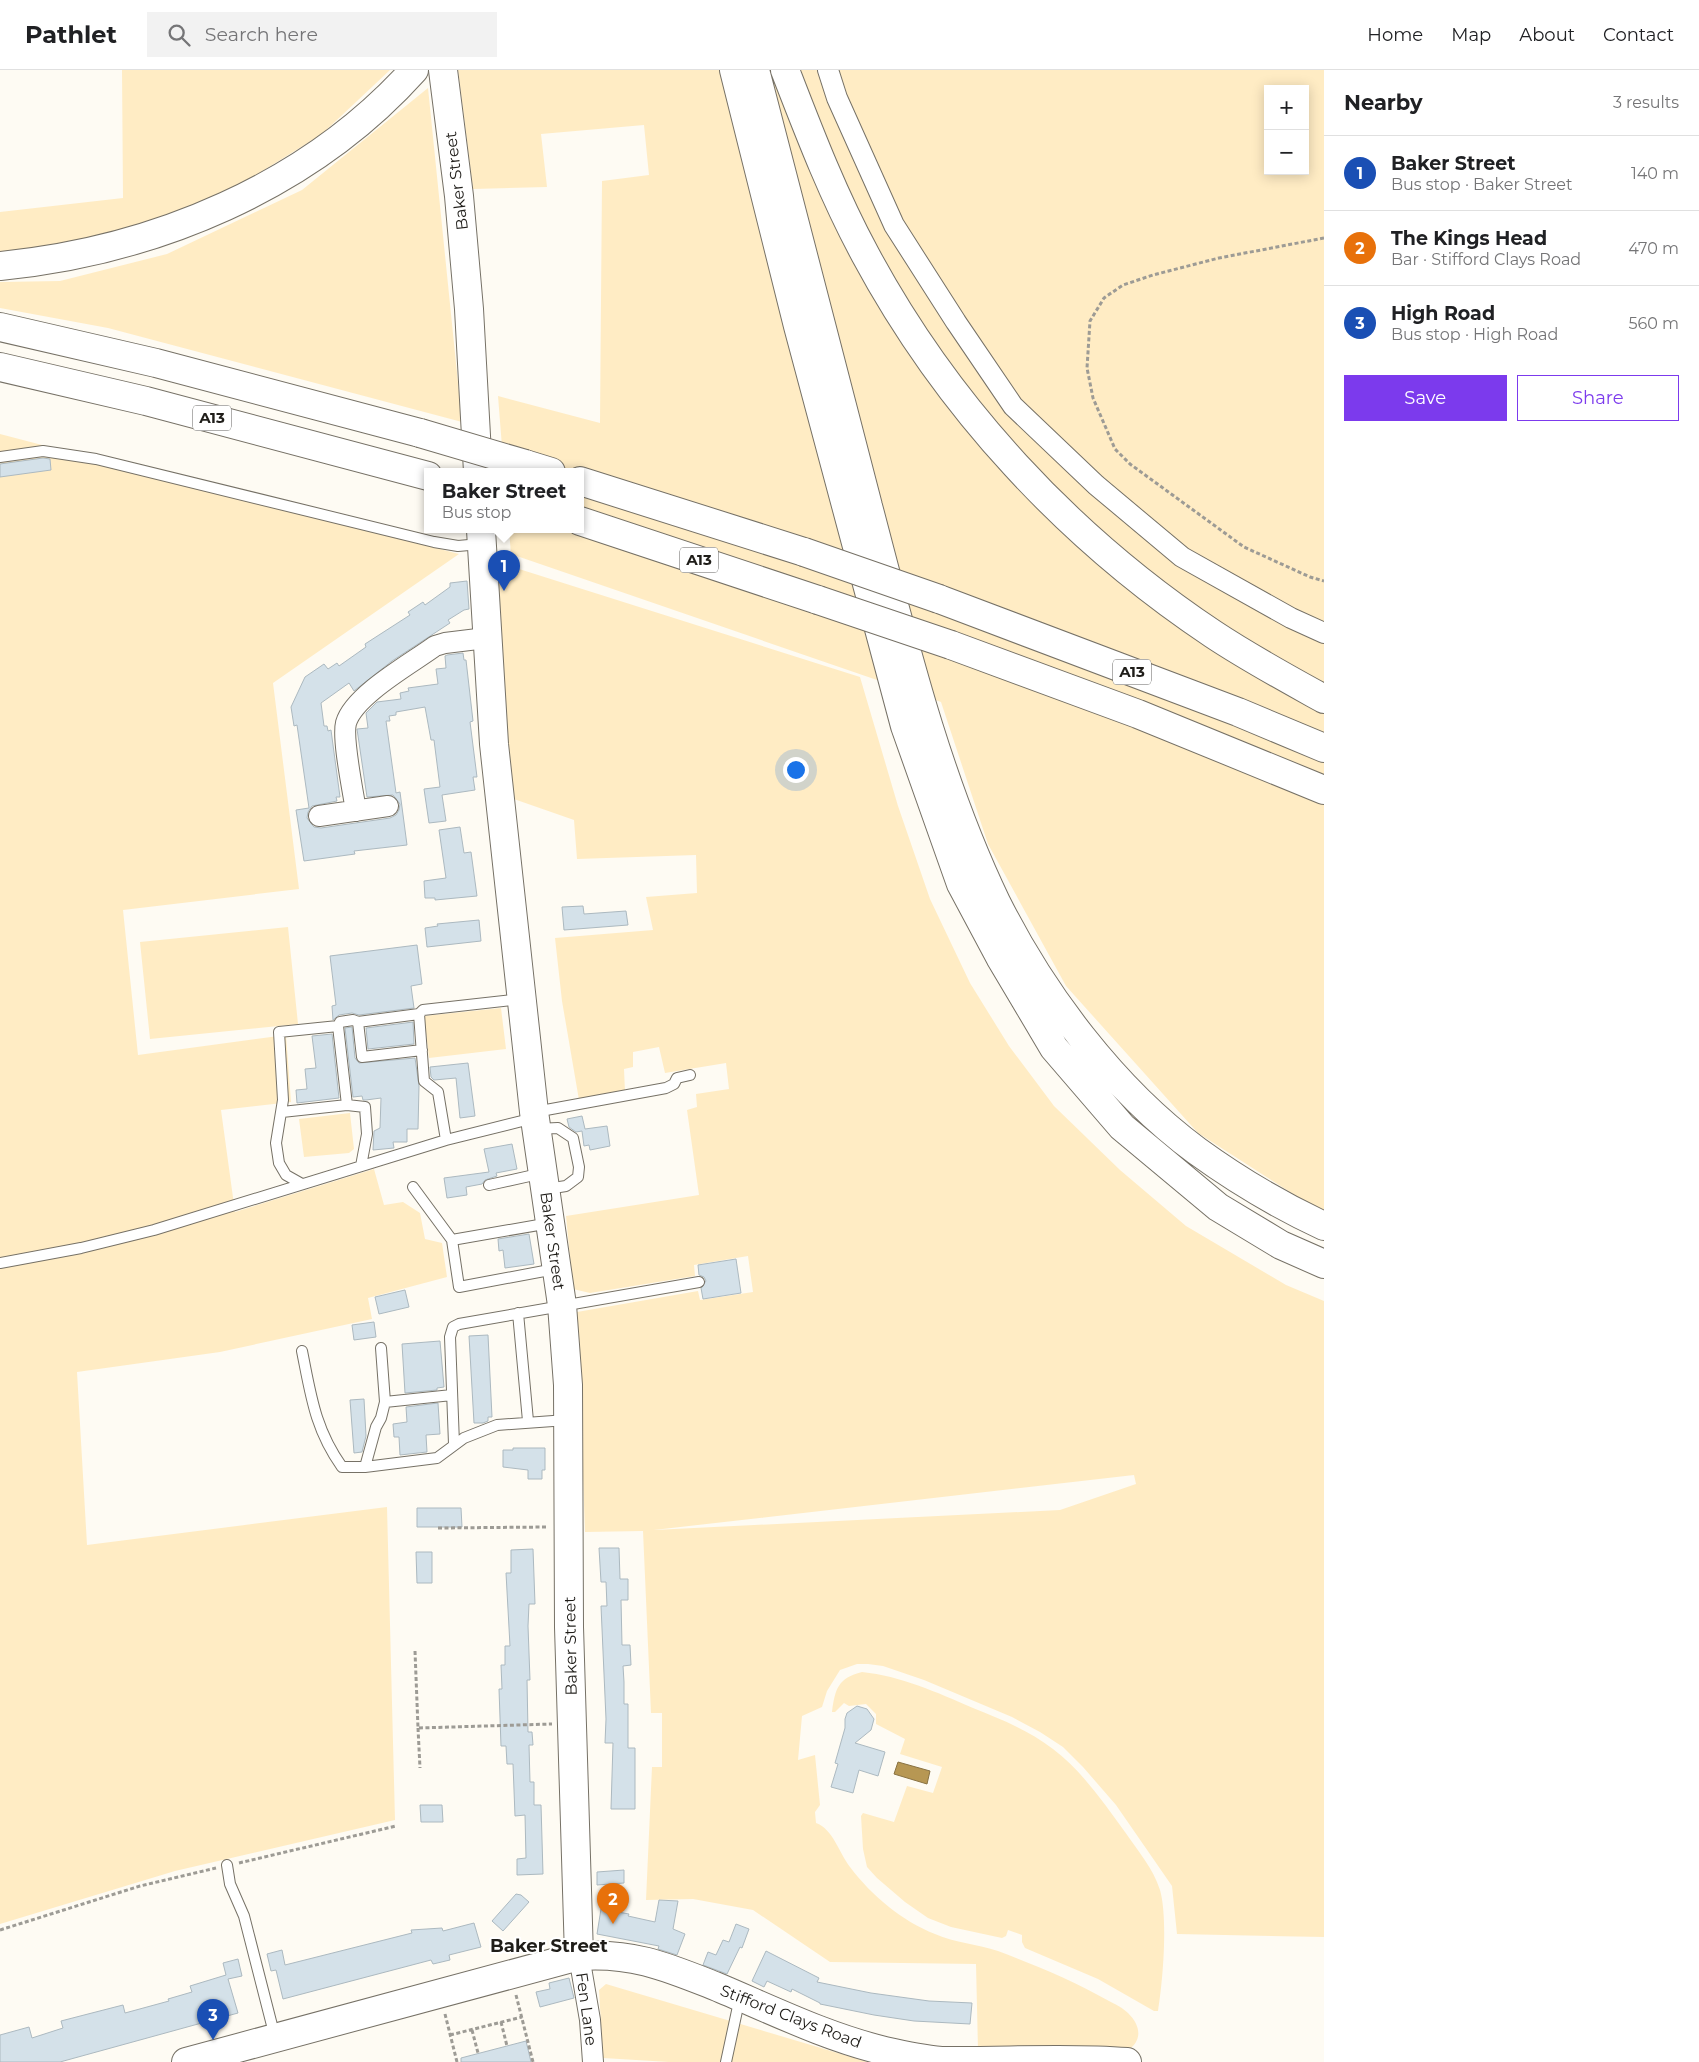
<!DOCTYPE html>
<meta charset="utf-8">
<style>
body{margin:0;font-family:Montserrat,sans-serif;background:#f2f2f2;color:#202124}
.controls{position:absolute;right:15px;top:15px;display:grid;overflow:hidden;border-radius:0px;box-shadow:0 2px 12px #0003}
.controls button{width:45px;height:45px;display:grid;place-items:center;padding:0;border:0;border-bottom:1px solid #e0e0e0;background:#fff;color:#202124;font:25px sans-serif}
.you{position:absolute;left:795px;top:699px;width:18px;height:18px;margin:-12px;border:4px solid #fff;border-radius:50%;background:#1a73e8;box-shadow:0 0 0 8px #1a73e833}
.badge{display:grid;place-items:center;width:32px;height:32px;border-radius:50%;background:#7c3aed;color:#fff;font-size:16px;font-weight:700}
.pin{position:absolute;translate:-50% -41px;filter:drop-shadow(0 1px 2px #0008)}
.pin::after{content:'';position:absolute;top:26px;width:18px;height:15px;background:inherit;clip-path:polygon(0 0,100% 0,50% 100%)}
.popup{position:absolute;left:424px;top:398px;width:160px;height:65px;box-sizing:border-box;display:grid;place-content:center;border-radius:0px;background:#fff;filter:drop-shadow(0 1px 4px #0005);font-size:16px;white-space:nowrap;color:#757577}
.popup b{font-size:19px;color:#202124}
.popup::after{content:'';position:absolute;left:50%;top:100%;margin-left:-10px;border:10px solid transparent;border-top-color:#fff}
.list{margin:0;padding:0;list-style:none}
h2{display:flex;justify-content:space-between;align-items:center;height:65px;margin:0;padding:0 20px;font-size:21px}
h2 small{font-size:16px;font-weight:400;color:#757577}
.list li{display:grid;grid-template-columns:32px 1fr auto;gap:15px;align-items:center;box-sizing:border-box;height:75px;padding:0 20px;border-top:1px solid #e0e0e0}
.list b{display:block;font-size:19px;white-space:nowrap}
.list p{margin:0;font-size:16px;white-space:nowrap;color:#757577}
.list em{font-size:16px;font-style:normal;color:#757577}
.actions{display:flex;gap:10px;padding:15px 20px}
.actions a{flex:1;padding:11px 0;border:1px solid #7c3aed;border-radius:0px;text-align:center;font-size:18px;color:#7c3aed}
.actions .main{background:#7c3aed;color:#fff}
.icon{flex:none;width:28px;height:28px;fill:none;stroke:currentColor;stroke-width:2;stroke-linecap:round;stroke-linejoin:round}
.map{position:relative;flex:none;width:1324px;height:1992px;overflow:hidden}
header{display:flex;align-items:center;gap:30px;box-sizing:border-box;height:70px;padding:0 25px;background:#fff;border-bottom:1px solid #e0e0e0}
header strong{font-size:24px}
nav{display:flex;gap:28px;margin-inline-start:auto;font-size:18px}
.search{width:350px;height:45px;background:#f2f2f2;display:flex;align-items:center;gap:12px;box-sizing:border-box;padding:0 18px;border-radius:0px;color:#757577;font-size:19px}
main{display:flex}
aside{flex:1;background:#fff}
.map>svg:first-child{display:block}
.green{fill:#ffecc4;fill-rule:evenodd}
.water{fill:#b79753;stroke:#897242}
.building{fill:#d4e1e9;stroke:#acb9c0}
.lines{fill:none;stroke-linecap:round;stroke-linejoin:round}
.lane-casing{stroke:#767166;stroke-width:12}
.street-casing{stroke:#767166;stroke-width:22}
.secondary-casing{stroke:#767166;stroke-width:30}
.highway-casing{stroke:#767166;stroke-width:30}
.path{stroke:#9d9b95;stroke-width:3;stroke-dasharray:4 2.5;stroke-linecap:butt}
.lane{stroke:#fff;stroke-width:10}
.street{stroke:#fff;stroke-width:20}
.secondary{stroke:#fff;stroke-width:28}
.highway{stroke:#fff;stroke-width:28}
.highway-bridge-casing{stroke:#767166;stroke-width:30;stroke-linecap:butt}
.highway-bridge{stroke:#fff;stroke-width:28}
.labels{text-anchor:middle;stroke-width:4;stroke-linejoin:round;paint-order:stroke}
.shield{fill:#fff;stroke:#62615e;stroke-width:1}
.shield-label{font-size:15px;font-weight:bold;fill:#1f1d19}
.street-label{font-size:16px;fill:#1f1d19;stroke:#fff}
.neighbourhood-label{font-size:18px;font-weight:bold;fill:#1f1d19;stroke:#fff}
</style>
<header>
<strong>Pathlet</strong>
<div class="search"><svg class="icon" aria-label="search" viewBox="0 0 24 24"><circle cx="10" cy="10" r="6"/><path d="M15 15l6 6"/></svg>Search here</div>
<nav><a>Home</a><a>Map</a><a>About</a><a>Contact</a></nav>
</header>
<main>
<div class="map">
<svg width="1324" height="1992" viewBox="0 0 1324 1992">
<rect width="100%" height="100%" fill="#fefbf3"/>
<path class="green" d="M122 0H390L322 64 222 126 129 162 44 179 0 183V142L123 128Z
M458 0H1324V1141L1315 1138 1198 1063 1066 916 988 774 941 632 511 484 509 460H580V402H504L498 326 600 353 602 111 649 105 644 55 541 64 547 117 473 119ZM1268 19H1305V101H1268Z
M428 18 462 352 108 258 0 238V212L60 211 167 184 302 120Z
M0 364 459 484 273 613 299 819 123 840 138 985 286 965 291 1032 221 1040 235 1142 374 1099 384 1135 403 1132 420 1143 425 1169 442 1173 447 1207 368 1228 372 1249 220 1282 77 1302 87 1475 387 1437 395 1750 175 1801 0 1854Z
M494 491 860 607 898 736 930 829 970 913 1009 976 1054 1036 1120 1100 1186 1156 1286 1215 1324 1231V1867L1177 1864 1172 1816 1116 1735 1083 1697 1063 1677 1040 1662 1012 1647 924 1610 883 1596 868 1594H857L840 1600 827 1621 822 1637 802 1646 798 1690 815 1685 820 1735 815 1742 816 1753C833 1759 839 1783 850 1797 872 1826 902 1851 935 1864 955 1873 978 1874 998 1881 1035 1895 1074 1911 1109 1931 1115 1934 1123 1938 1128 1943 1139 1954 1143 1967 1131 1978L978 1980 976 1894 830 1892 753 1840 693 1829 646 1830 652 1697H662V1643H651L643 1461 585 1462 577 1242 698 1221 700 1230 753 1222 748 1186 694 1195 695 1206 590 1223 573 1219 566 1146 699 1125 687 1040 697 1037 696 1024 729 1019 726 993 665 1003 659 977 633 982V997L624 999 625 1022 579 1030 562 931 555 868 653 860 646 827 697 823 696 785 577 789 574 750 511 728ZM1134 1405 1136 1414 1060 1440 654 1460Z
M288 857 298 954 150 969 140 872Z
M501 938 506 979 429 988 424 946Z
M350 1043 354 1079 349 1083 304 1087 299 1049Z
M862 1602C901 1606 936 1622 973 1638 1000 1649 1029 1660 1053 1679 1082 1701 1104 1733 1125 1762 1138 1781 1153 1798 1160 1820 1168 1848 1163 1911 1158 1941H1154L1098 1909 1025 1878 1022 1872V1865L1008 1860 1006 1866 1002 1868 951 1857 928 1848 905 1832 877 1808 867 1797 863 1779 861 1746 863 1743 894 1752 907 1716 933 1723 942 1697 900 1684 905 1669 876 1654V1644L866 1634 849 1636 844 1633 835 1642H832C835 1619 838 1608 862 1602Z
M606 1914 868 1992H669L603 1988 599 1920Z"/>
<path class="water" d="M898 1692 930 1701 927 1714 894 1704Z"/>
<path class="building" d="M43 388 50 389 51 400 0 407V394Z
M467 511 469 539 464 540 448 550 450 553 392 591 354 621 349 613 321 633 324 656H327L328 661 331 660 340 727H336L337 731 312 736 308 742 307 748 314 757 321 758 390 748 396 745 399 740 400 734 393 725 367 727 357 659 368 658 366 643 377 632 401 629 400 623 409 621 408 618 438 614 436 599 446 598 445 586 447 585 463 583 464 590H466L473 651 470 652 477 707H473L475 720 442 725 446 751 429 753 424 719 440 717 434 670H431L425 637 396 642V645L389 646 390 651H386L396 723 400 722 407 775 354 781 355 784 304 791 296 740 309 738 297 655 294 656 291 637 305 607 324 594 328 599 337 593 339 596 366 577 365 574 410 545 408 542 423 532 425 535 450 517V513Z
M460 757 464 783 471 782 477 826 435 830V828H425L424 811 446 808 439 760Z
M583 836 584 844 626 841 628 855 564 860 562 837Z
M479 850 481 871 427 877 425 858 438 856 437 854Z
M417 875 422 914 411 916 414 938 359 945 352 943 339 945 333 950 332 936 336 935 330 886Z
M413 952 414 974 368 979 366 958Z
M352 957 355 988 359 993 415 988 419 1016 418 1059H407V1072H393L394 1078 373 1080 374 1061 380 1058 381 1028 366 1030H363L362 1026 353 1027 345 958Z
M332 964 339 1028 297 1033 296 1020 307 1019 305 999 316 998 312 966Z
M468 993 475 1046 460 1048 456 1008 434 1010 431 1007 430 997Z
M582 1046 585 1059 607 1056 610 1076 590 1080 589 1075 584 1076 582 1061 576 1062 569 1057 567 1049Z
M512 1074 517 1099 496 1103 497 1106 485 1110 482 1114 466 1117 467 1125 447 1128 444 1108 489 1102 484 1079Z
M529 1164 534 1194 505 1198 503 1180 499 1181 498 1169Z
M736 1189 741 1223 703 1229 701 1218 706 1211 704 1207 699 1205 698 1195Z
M405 1220 409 1237 379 1244 375 1227Z
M374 1252 376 1267 354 1270 352 1255Z
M488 1265 492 1347H488V1351L483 1353H474L469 1266Z
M440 1271 444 1317 437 1318V1320L405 1323 402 1274Z
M364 1329 366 1366 362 1382 354 1383 350 1330Z
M438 1333 440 1364 426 1365 427 1382 400 1385 399 1367H394L393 1354 407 1352 406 1337Z
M513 1378H545V1400H542V1409H528V1400L503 1397V1380H513Z
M417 1438H461L462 1457H417Z
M599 1478H619L620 1509H628V1530H621L622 1575H630L631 1595 623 1596 624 1612V1634H628V1678H635V1739H611L613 1673H605L606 1649 601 1536H607L606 1512H601Z
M533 1479 535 1534H529L528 1556 530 1610H527L528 1662H532L533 1675H529L530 1712H534V1735H541L543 1804 517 1805V1789L526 1788 525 1745 515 1746 513 1694H507L506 1676H501L499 1619H502L501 1595H505V1576H510L506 1503H511V1480Z
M416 1482H432V1513H417Z
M857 1636 867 1639 874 1649 871 1660 855 1673 885 1682 878 1706 859 1700 853 1723 831 1717 838 1694 835 1693 845 1658V1649L847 1643Z
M420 1735H442L443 1752H421Z
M624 1800V1813L597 1815V1802Z
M516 1824 521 1825 529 1832 503 1861 492 1851Z
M659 1830 678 1831 673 1859 685 1864 677 1885 658 1879 659 1876 597 1864 601 1839 629 1844 628 1846 655 1852Z
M474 1853 481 1877 449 1885 450 1890 433 1894 431 1890 283 1929 276 1900 271 1901 267 1884 282 1880 285 1895 412 1863 411 1860 442 1858 443 1861Z
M736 1854 749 1859 742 1878 740 1877 727 1904 703 1895 708 1882 716 1885 723 1870 729 1872Z
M766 1881 819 1908 817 1912 871 1923 929 1931 972 1933 970 1954 914 1951 874 1945 820 1934V1933L792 1919 791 1922 767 1911 764 1917 752 1911Z
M238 1889 242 1906 228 1909 238 1943 60 1992H0V1965L29 1957 32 1968 63 1958 61 1951 88 1944 123 1935 125 1943 169 1931 168 1929 192 1922 190 1916 226 1905 223 1893Z
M569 1908 574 1928 540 1937 536 1922 550 1919 549 1913Z
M526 1971 531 1992H461V1988Z"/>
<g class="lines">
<defs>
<path id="lane" d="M0 387 43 381 96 389 434 472 458 476 480 474
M419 944 423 940 521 929
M338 956 340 952 353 950 358 952
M422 980 362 987 358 952 419 944 424 1011 438 1022 446 1070
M282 1042 347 1035
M535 1042 666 1018 674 1014 677 1008 690 1005
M537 1059 558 1058 573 1068 579 1097 578 1107 566 1116 547 1119
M302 1114 286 1105 279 1093 276 1073 283 1030 279 962 338 956 347 1035 365 1037 367 1064 361 1096
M489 1115 543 1103
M413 1117 452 1170
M550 1153 452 1170 459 1217 555 1199
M0 1193 81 1178 154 1160 446 1070 534 1048
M518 1243 528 1351
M381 1278 385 1332
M302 1281C311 1326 315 1359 342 1397H365L437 1388 464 1368 497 1355 567 1350
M454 1374 450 1267 453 1257 459 1254 699 1212
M365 1397 376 1357 381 1348 385 1332 452 1325
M227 1795 230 1814 244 1846 275 1967
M726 1992 740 1927"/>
<path id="street" d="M828 0 837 28 894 155 956 252 1013 336 1096 415 1182 487 1291 548 1324 563
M356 741C353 721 342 669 346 653 354 625 412 593 435 576L445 573 486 568
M319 746 388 736
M579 1886 590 1950 593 1992"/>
<path id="secondary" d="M443 0 459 126 469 239 478 402
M481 460 494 674 534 1042 562 1235 568 1315 569 1557 579 1886
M186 1992 579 1886C632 1882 667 1897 715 1916 770 1939 826 1967 885 1981 903 1985 922 1989 941 1991 1002 1992 1065 1987 1127 1992"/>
<path id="highway" d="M734 0 798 256 905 656 961 814 1000 887 1054 978 1122 1057 1218 1137 1281 1175 1324 1194
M755 0C792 146 830 291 868 436 903 569 936 707 996 832 1042 924 1113 1019 1197 1081 1237 1110 1279 1135 1324 1156
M785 0C809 62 833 125 865 184 947 337 1069 468 1213 564 1249 588 1286 608 1324 629
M0 196C154 181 309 117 414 0
M0 257 156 293 420 363
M0 297 146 331 428 406
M525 394 551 402
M580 411 804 482
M580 451 818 530
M939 529 1238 642 1324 678
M951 575 1138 644 1324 720"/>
</defs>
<use href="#lane" class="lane-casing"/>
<use href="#street" class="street-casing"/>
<use href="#secondary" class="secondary-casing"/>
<use href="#highway" class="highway-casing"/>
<path class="path" d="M1324 168 1219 188 1153 205 1123 215 1104 228 1090 251 1087 298 1093 328 1115 379 1130 394 1244 477 1310 507 1324 511
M438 1458 547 1457
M415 1581 418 1658 552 1654
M418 1658 420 1698
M239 1793 396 1756
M0 1860 140 1816 216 1798
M516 1925 533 1992
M445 1944 457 1992
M501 1952 507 1976
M472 1960 478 1983
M450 1965 522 1947"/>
<use href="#lane" class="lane"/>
<use href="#street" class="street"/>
<use href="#secondary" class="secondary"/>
<use href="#highway" class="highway"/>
<defs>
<path id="highway-bridge" d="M420 363 525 394
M804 482 939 529
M818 530 951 575"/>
</defs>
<use href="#highway-bridge" class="highway-bridge-casing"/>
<use href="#highway-bridge" class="highway-bridge"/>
</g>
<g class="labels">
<g class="shield">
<rect x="193" y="335.5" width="38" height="25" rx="4"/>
<rect x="680" y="477.5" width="38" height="25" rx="4"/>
<rect x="1113" y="589.5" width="38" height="25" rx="4"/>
</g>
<g class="shield-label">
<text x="212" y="353">A13</text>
<text x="699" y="495">A13</text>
<text x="1132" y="607">A13</text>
</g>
<g class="street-label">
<text transform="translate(456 111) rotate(-97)" y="6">Baker Street</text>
<text transform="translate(553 1171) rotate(82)" y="6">Baker Street</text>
<text transform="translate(570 1576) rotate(-91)" y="6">Baker Street</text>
<text transform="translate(587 1939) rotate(82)" y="6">Fen Lane</text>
<text transform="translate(791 1946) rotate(21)" y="6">Stifford Clays Road</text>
</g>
<g class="neighbourhood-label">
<text x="549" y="1882">Baker Street</text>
</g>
</g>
</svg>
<div class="controls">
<button>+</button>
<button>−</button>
</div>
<div class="you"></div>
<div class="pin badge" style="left:504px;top:521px;background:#1a4fb4">1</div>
<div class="popup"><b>Baker Street</b>Bus stop</div>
<div class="pin badge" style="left:613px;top:1854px;background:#e8710a">2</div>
<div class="pin badge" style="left:213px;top:1970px;background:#1a4fb4">3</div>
</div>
<aside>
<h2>Nearby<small>3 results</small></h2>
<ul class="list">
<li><span class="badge" style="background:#1a4fb4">1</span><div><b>Baker Street</b><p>Bus stop · Baker Street</p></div><em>140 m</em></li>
<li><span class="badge" style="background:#e8710a">2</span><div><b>The Kings Head</b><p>Bar · Stifford Clays Road</p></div><em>470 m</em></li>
<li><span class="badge" style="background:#1a4fb4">3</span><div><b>High Road</b><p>Bus stop · High Road</p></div><em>560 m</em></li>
</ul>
<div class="actions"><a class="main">Save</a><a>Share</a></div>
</aside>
</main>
